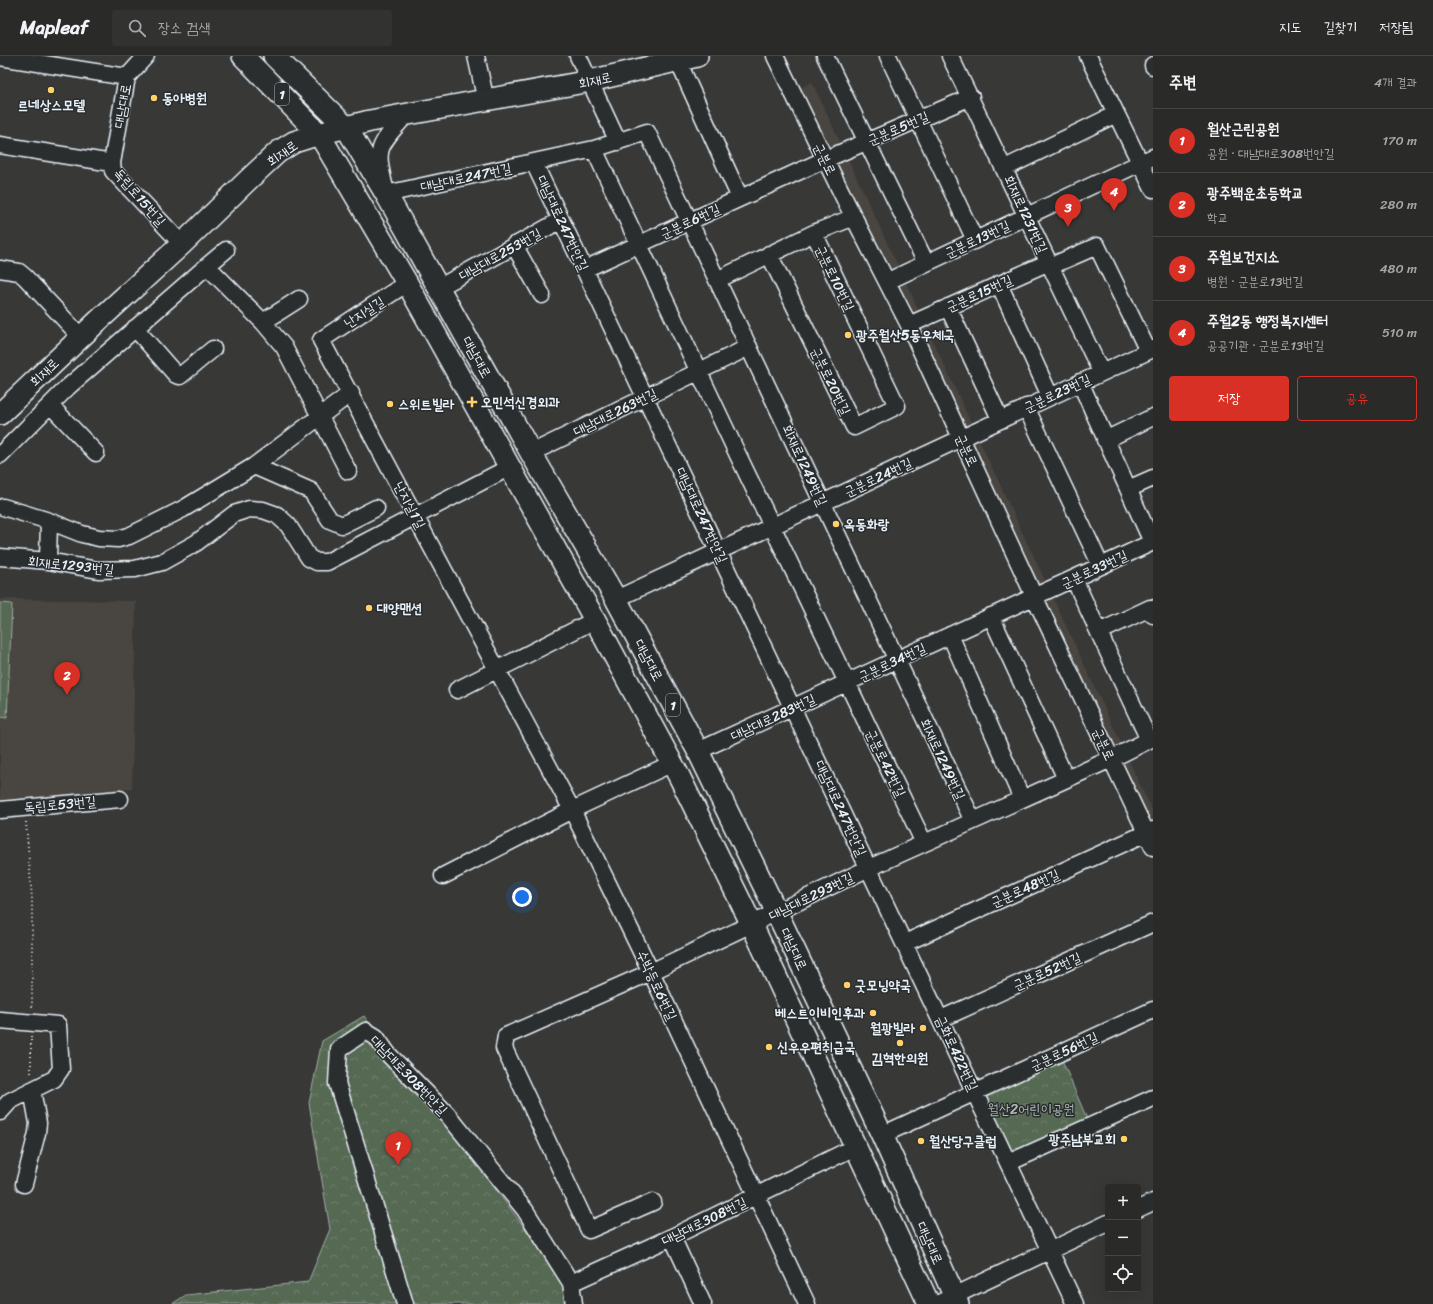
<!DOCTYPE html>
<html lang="ko">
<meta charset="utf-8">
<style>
body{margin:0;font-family:Sriracha,"Poor Story",sans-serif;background:#323231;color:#f1f3f6}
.controls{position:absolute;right:12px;bottom:12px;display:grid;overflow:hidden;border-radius:4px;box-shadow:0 4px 16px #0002}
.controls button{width:36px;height:36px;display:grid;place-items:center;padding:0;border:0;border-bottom:1px solid #464646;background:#2a2a29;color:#f1f3f6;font:20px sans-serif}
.you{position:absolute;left:522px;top:841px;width:14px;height:14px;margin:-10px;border:3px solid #fff;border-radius:50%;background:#1a73e8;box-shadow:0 0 0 6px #1a73e833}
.badge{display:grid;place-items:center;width:26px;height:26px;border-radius:50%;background:#d93025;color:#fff;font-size:13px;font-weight:700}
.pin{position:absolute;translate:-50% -33px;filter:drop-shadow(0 1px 2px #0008)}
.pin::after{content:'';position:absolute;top:21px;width:14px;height:12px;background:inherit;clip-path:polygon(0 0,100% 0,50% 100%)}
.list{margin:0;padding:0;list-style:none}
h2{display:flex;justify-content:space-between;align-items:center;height:52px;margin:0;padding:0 16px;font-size:17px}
h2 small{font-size:13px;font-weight:400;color:#a5a7a8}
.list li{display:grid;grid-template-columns:26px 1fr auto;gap:12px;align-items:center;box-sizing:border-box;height:64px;padding:0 16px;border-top:1px solid #464646}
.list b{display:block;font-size:15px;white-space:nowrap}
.list p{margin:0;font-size:13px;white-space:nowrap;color:#a5a7a8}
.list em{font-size:13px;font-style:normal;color:#a5a7a8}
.actions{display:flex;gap:8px;padding:12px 16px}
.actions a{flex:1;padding:9px 0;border:1px solid #d93025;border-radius:4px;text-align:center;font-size:14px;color:#d93025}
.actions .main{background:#d93025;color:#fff}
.icon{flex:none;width:22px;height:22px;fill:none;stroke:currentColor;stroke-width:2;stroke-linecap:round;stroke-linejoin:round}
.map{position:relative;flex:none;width:1153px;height:1248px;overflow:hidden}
header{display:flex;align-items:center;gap:24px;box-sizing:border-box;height:56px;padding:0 20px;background:#2a2a29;border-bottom:1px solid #464646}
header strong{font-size:19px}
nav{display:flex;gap:22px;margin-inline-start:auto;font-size:14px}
.search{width:280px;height:36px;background:#323231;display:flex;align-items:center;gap:10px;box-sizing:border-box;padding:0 14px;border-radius:4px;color:#a5a7a8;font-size:15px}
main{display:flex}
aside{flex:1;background:#2a2a29}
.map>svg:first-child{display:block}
.built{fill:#494541}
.forest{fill:url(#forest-crowns);stroke:#9fada6}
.garden{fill:#566953;stroke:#9fada6}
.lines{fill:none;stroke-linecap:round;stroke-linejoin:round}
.minor-casing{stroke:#e8f1f8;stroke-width:19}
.major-casing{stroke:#e8f1f8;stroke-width:24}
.path{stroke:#e8f1f8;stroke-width:2;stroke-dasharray:1 3;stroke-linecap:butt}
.minor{stroke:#2a2d2e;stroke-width:16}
.major{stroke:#2a2d2e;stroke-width:21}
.poi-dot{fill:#ffd166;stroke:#2a2d2e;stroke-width:1.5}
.labels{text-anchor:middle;stroke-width:3;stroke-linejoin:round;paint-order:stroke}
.shield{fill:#2a2d2e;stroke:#afb6bb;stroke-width:1}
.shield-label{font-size:13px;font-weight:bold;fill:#e8f1f8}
.street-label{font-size:14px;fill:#e8f1f8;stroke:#2a2d2e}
.poi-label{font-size:14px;font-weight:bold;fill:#e8f1f8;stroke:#2a2d2e;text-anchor:start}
.park-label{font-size:14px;fill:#aebbb6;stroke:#2a2d2e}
</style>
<header>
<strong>Mapleaf</strong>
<div class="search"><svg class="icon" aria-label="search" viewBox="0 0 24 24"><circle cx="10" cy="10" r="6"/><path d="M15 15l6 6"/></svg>장소 검색</div>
<nav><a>지도</a><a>길찾기</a><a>저장됨</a></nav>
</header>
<main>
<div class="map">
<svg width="1153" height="1248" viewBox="0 0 1153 1248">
<defs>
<pattern id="forest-crowns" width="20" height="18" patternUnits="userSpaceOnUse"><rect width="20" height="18" fill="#566953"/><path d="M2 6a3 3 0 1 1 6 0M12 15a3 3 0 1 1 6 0" fill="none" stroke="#6e7f6c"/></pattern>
</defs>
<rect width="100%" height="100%" fill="#383837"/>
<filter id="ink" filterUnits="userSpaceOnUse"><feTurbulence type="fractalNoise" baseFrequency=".025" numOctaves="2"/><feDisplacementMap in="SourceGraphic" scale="8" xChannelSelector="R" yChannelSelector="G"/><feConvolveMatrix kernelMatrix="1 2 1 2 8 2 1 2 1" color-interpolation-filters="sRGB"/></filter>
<g filter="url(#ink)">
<path class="built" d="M812 26 1153 756V782L800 32Z
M0 543 136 545 132 733 0 746Z"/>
<path class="forest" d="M364 960 524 1171 565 1230 566 1248H172L186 1239 308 1226 330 1173 309 1047 322 985Z
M1059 997 1090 1070 1008 1107 975 1036Z"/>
<path class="garden" d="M0 547 12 548 7 662 0 661Z"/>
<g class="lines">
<defs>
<path id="minor" d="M146 0 127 21 112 107 113 115 182 188
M476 0 486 45
M578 0 618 86
M775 0 847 148 909 269 1034 540 1153 791
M825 0 926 207
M888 0 975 184
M950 0 1101 316
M1088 0 1153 133
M0 1 127 21
M678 5 740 142
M1153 9V10
M405 60C373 95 377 94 386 138L594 93 647 76 973 765
M0 89 112 107
M594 93 737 397 924 787
M534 107 1075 1248
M1005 112 1116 58
M514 189 542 239
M769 198 854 371 897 350 814 177
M207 210 226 194
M1051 210 1097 190 1148 295
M0 213 19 216 25 221 81 281
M585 213 826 103 971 41
M717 224 814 177 854 161
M888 225 1153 101
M407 227 321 284 572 754 651 916 807 1248
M999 228 1050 340
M438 232 561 164
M948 251 1000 363
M263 266 299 243
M909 269 1049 206
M135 272 176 319 180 320 213 293
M1080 326 1152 486
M50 349 96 397
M1026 351 1101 510
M1105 384 1153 361
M531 397 749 291
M0 399 68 331 207 210 263 266 284 291 348 415
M254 410 311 435 330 464 342 469 376 452
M1128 433 1153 422
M3 451 49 465 82 478 99 482 118 483 129 480 183 453 254 410 351 337
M0 501 48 505 98 514 135 513 162 506 196 487 234 458 249 453 263 454 277 459 288 469 309 502 317 506H327L510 411
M48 505 49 465
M1074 523 1149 684
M616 543 1153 293
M991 560 1066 723
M1099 576 1150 552 1153 559
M950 579 1022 743
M457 634 595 564
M698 695 1153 486
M0 754 120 743
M443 820 572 754 673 707
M905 887 1153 774
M941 963 1153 867
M0 964 58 969 61 1013 54 1023 32 1034 38 1067 37 1077 24 1128
M0 1056 10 1045 32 1034
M882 1079 1153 954
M1008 1107 1153 1042
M653 1146 589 1174 510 1005 504 992 506 980 651 916 869 812 1111 703 1153 682
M1138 1153 1153 1146
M672 1181 703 1248
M571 1227 672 1181 855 1091
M405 1248 337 1027 339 993 366 975 376 981 388 998 447 1058 525 1154 571 1227 574 1248
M937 1248 1108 1167"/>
<path id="major" d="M243 0 319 78 407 227 595 564 680 722 752 869 929 1248
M274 0 346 71 386 138 531 397 616 543 698 695 777 857 882 1079 958 1248
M0 358 99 264 182 188 249 123 278 96 294 86 319 78 370 65 590 25 697 0"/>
</defs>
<use href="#minor" class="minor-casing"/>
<use href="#major" class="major-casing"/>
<path class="path" d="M26 766 32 843V953
M31 980V1019"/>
<use href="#minor" class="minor"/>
<use href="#major" class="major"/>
</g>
</g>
<g class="poi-dot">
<circle cx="51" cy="34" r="4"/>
<circle cx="154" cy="42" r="4"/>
<circle cx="848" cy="279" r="4"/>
<path d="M470 340h4v4h4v4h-4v4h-4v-4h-4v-4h4z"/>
<circle cx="390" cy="348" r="4"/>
<circle cx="836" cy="468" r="4"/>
<circle cx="369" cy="552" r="4"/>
<circle cx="847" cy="929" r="4"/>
<circle cx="873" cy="957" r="4"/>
<circle cx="923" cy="972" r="4"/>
<circle cx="900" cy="987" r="4"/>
<circle cx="769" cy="991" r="4"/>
<circle cx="1124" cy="1083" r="4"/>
<circle cx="921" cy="1085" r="4"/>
</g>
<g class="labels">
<g class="shield">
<rect x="275" y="27" width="14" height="22" rx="3"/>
<rect x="666" y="638" width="14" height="22" rx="3"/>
</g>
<g class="shield-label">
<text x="282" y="43">1</text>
<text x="673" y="654">1</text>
</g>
<g class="street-label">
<text transform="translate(595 24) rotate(-12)" y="5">회재로</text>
<text transform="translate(122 50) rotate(-80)" y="5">대남대로</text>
<text transform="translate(898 72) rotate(-23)" y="5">군분로5번길</text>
<text transform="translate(282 97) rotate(-35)" y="5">회재로</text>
<text transform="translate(825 103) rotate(64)" y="5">군분로</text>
<text transform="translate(466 121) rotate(-12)" y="5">대남대로247번길</text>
<text transform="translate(140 141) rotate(49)" y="5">독립로15번길</text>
<text transform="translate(1026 158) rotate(65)" y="5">회재로1231번길</text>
<text transform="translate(690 165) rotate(-25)" y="5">군분로6번길</text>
<text transform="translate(563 167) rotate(65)" y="5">대남대로247번안길</text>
<text transform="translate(977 183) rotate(-25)" y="5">군분로13번길</text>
<text transform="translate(500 198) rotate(-29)" y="5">대남대로253번길</text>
<text transform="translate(835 222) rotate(64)" y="5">군분로10번길</text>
<text transform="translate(979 237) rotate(-24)" y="5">군분로15번길</text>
<text transform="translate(364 256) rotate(-33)" y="5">난지실길</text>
<text transform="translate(477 301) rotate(61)" y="5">대남대로</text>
<text transform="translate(44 316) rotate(-44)" y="5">회재로</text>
<text transform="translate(831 325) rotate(64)" y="5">군분로20번길</text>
<text transform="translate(1057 337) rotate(-25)" y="5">군분로23번길</text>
<text transform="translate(615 356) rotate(-26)" y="5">대남대로263번길</text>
<text transform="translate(967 394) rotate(65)" y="5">군분로</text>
<text transform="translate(805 409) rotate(65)" y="5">회재로1249번길</text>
<text transform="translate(878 421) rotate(-25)" y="5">군분로24번길</text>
<text transform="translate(410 449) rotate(62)" y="5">난지실1길</text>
<text transform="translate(702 459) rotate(65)" y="5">대남대로247번안길</text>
<text transform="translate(71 509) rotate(6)" y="5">회재로1293번길</text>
<text transform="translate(1094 513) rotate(-25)" y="5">군분로33번길</text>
<text transform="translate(649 604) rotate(62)" y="5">대남대로</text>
<text transform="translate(892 606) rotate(-25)" y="5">군분로34번길</text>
<text transform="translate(773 661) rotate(-25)" y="5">대남대로283번길</text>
<text transform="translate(1104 688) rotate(65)" y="5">군분로</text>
<text transform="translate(943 703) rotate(65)" y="5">회재로1249번길</text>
<text transform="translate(886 707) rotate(64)" y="5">군분로42번길</text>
<text transform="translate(60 748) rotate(-5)" y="5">독립로53번길</text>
<text transform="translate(841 752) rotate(65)" y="5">대남대로247번안길</text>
<text transform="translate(1025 832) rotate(-24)" y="5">군분로48번길</text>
<text transform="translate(811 840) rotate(-26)" y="5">대남대로293번길</text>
<text transform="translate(794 893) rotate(65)" y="5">대남대로</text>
<text transform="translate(1047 915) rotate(-24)" y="5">군분로52번길</text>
<text transform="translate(657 929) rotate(65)" y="5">수박등로6번길</text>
<text transform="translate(1064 995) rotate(-25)" y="5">군분로56번길</text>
<text transform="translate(957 997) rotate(65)" y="5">금화로422번길</text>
<text transform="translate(409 1019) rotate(46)" y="5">대남대로308번안길</text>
<text transform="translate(704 1165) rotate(-26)" y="5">대남대로308번길</text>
<text transform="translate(930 1187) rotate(66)" y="5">대남대로</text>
</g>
<g class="poi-label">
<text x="162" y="47">동아병원</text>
<text x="51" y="54" text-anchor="middle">르네상스모텔</text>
<text x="856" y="284">광주월산5동우체국</text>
<text x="481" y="351">오민석신경외과</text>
<text x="398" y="353">스위트빌라</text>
<text x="844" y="473">옥동화랑</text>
<text x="377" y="557">대양맨션</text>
<text x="855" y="934">굿모닝약국</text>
<text x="865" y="962" text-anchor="end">베스트이비인후과</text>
<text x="915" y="977" text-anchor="end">월광빌라</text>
<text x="777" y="996">신우우편취급국</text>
<text x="900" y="1007" text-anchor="middle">김혁한의원</text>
<text x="1116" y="1088" text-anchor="end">광주남부교회</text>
<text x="929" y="1090">월산당구클럽</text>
</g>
<g class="park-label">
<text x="1031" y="1058">월산2어린이공원</text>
</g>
</g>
</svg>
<div class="controls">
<button>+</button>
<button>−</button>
<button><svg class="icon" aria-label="locate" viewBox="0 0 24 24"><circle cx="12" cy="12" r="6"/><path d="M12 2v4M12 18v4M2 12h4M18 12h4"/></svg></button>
</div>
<div class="you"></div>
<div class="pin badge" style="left:398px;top:1109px">1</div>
<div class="pin badge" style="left:67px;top:639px">2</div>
<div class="pin badge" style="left:1068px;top:171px">3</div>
<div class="pin badge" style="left:1114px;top:155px">4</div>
</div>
<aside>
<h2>주변<small>4개 결과</small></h2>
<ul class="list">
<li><span class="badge">1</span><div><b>월산근린공원</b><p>공원 · 대남대로308번안길</p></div><em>170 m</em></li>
<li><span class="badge">2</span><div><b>광주백운초등학교</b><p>학교</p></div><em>280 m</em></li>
<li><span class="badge">3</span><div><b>주월보건지소</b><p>병원 · 군분로13번길</p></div><em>480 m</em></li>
<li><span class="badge">4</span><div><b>주월2동 행정복지센터</b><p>공공기관 · 군분로13번길</p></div><em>510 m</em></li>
</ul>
<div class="actions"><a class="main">저장</a><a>공유</a></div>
</aside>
</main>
